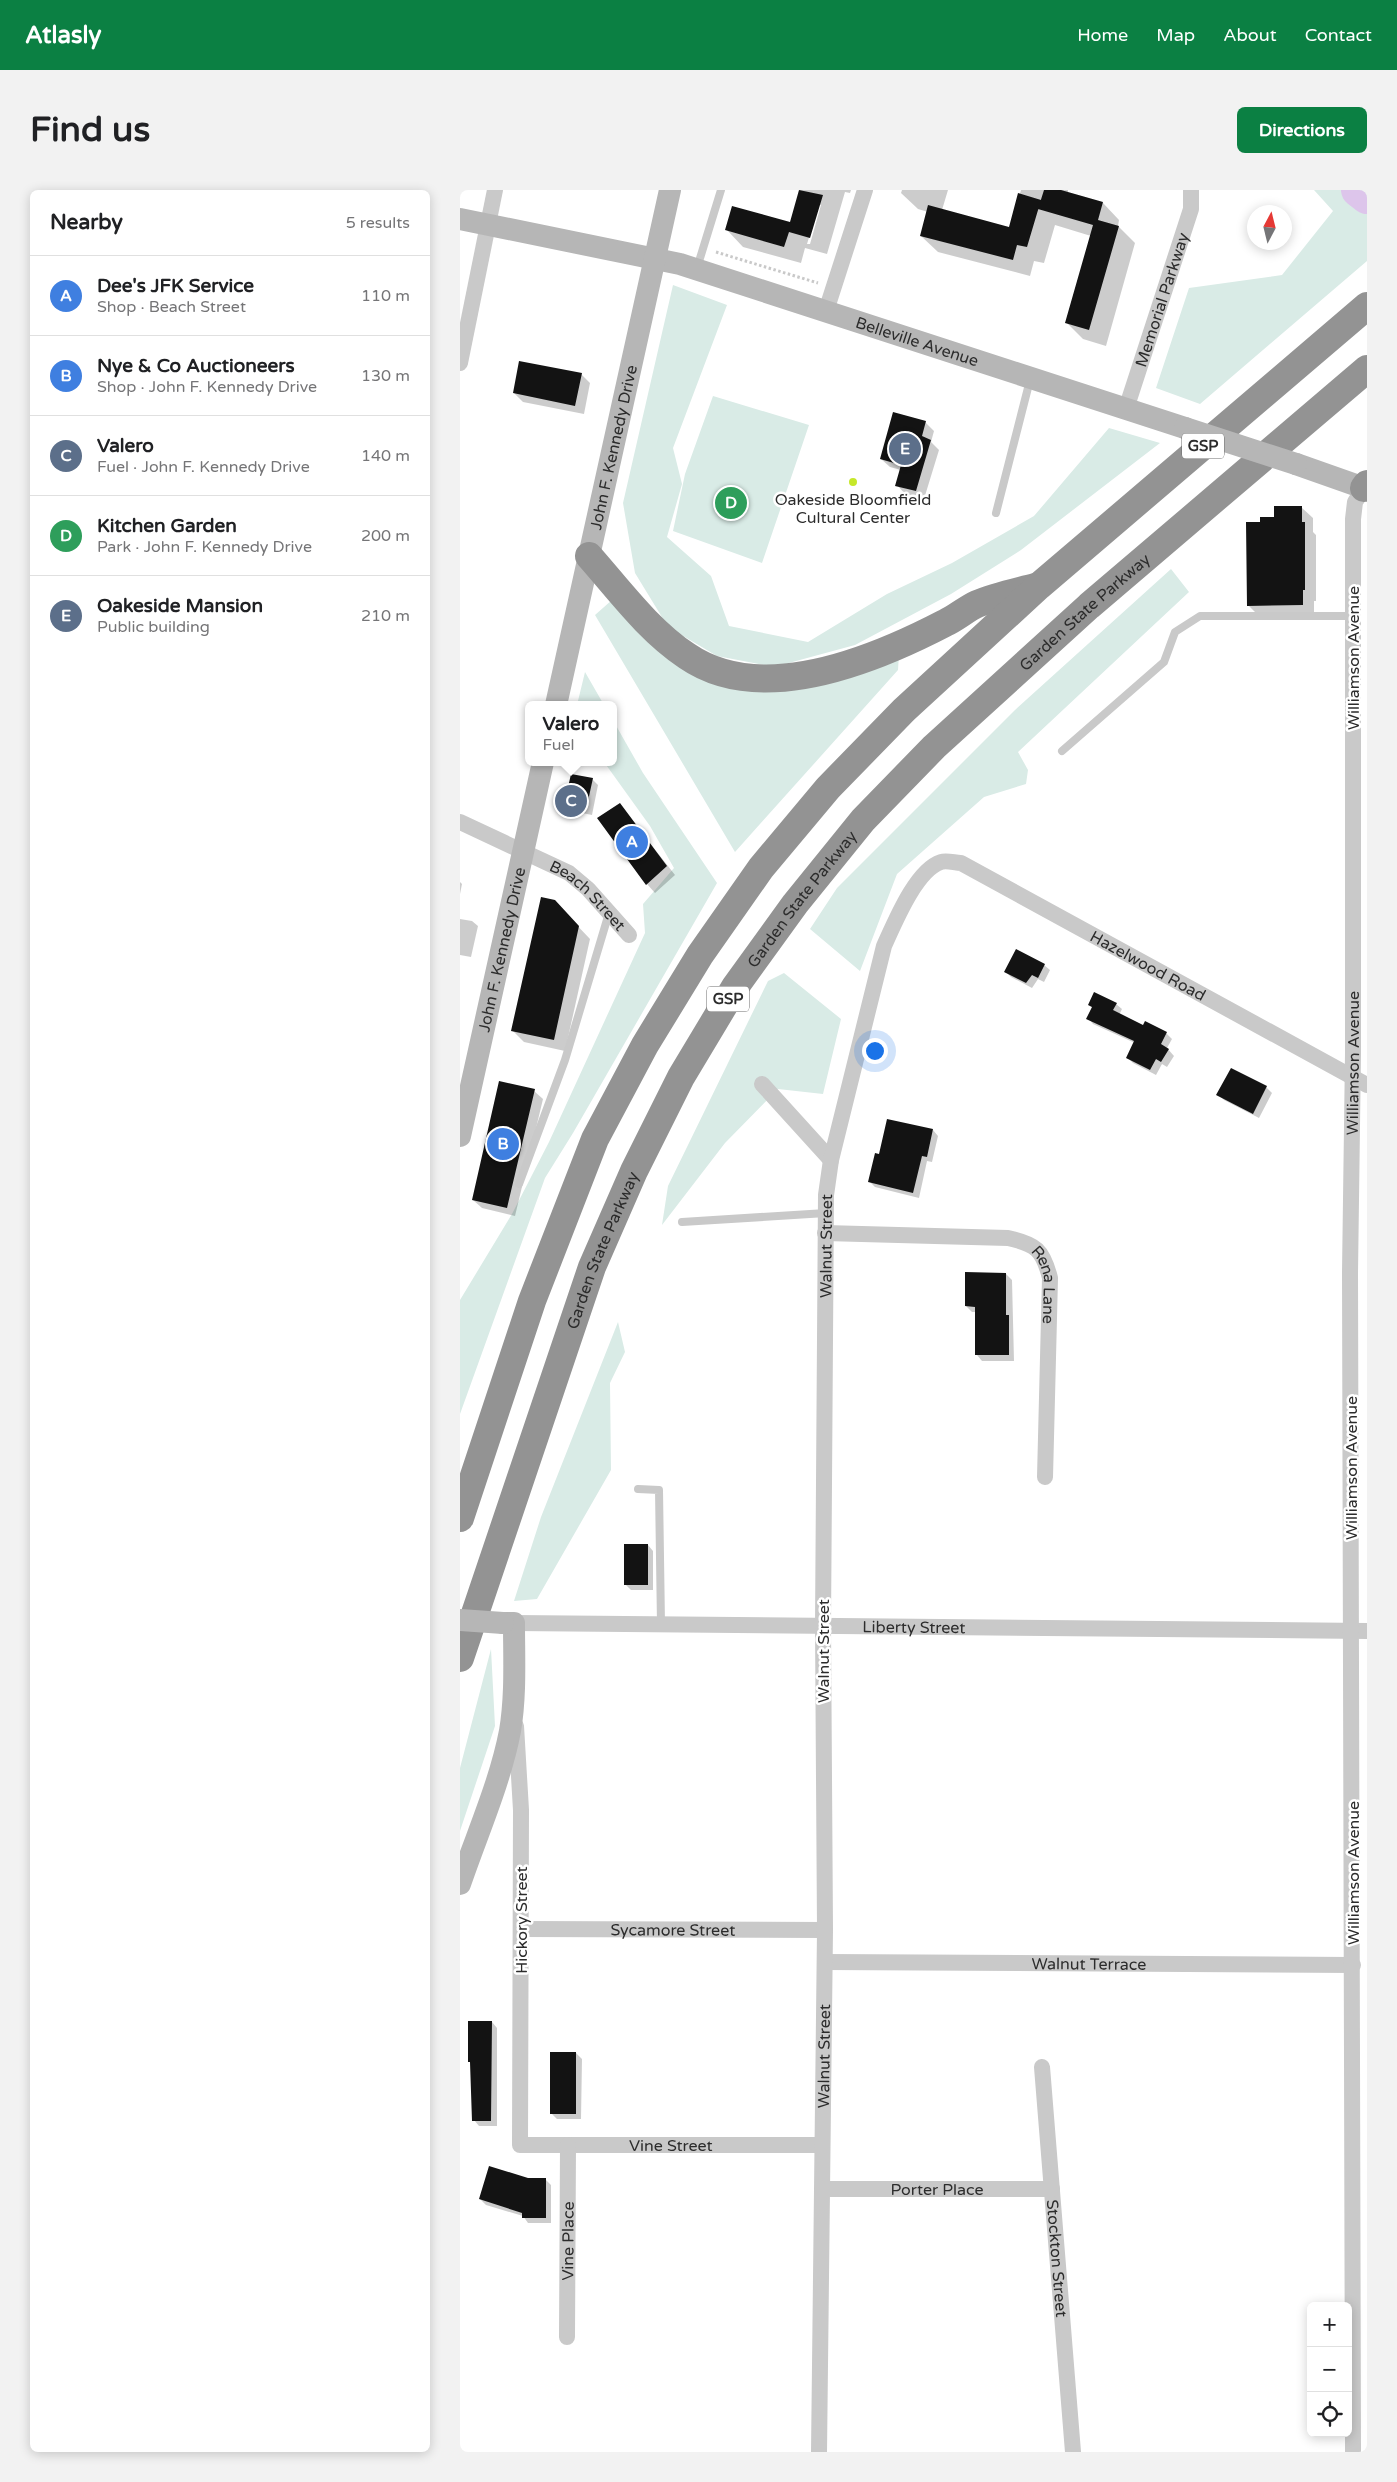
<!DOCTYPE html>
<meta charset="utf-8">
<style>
body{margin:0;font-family:"Varela Round",sans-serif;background:#f2f2f2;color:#202124}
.controls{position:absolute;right:15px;bottom:15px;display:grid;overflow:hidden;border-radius:8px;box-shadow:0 2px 12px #0003}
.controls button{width:45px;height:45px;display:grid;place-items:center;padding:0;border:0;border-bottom:1px solid #e0e0e0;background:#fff;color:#202124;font:25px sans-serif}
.compass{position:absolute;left:787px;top:15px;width:45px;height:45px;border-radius:50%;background:#fff;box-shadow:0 2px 12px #0003;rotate:7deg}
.you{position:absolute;left:414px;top:860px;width:18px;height:18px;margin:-12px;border:4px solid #fff;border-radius:50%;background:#1a73e8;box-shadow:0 0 0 8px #1a73e833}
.badge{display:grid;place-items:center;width:32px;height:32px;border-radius:50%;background:#0b8043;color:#fff;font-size:16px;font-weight:700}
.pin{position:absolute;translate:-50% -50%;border:2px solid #fff;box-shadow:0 1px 5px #0006}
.popup{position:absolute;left:65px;top:511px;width:92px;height:65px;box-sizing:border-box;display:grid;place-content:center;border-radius:8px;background:#fff;filter:drop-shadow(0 1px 4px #0005);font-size:16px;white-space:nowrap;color:#757577}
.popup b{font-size:19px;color:#202124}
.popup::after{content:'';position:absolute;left:50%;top:100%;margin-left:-10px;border:10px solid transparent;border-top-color:#fff}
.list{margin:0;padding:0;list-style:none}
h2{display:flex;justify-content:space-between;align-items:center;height:65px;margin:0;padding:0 20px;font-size:21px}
h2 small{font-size:16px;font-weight:400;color:#757577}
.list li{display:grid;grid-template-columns:32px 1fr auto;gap:15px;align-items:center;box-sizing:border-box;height:80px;padding:0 20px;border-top:1px solid #e0e0e0}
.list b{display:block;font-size:19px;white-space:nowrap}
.list p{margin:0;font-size:16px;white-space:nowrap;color:#757577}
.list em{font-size:16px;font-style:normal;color:#757577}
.icon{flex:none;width:28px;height:28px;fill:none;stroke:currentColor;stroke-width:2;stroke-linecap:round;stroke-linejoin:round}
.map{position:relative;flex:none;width:907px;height:2262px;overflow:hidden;border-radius:8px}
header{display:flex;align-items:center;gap:30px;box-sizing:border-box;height:70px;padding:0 25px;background:#0b8043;color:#fff}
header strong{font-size:24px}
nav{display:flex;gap:28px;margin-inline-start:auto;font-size:18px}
.intro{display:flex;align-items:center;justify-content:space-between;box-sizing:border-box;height:120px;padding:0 30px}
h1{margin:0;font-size:35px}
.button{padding:12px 22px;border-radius:8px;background:#0b8043;color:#fff;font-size:18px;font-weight:700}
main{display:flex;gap:30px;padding:0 30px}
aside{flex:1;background:#fff;border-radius:8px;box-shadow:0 2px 12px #0003}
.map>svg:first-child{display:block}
.green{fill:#d9ebe6}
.shadow{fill:#0003;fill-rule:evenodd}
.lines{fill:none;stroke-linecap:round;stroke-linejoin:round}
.river{stroke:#ddc5eb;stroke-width:34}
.building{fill:#131313}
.path{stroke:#c9c9c9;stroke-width:3;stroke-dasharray:2.5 2.5;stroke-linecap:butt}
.service{stroke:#c9c9c9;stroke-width:8}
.minor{stroke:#c9c9c9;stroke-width:16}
.secondary{stroke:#b6b6b6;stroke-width:22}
.motorway{stroke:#939393;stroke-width:28}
.secondary-bridge{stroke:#b6b6b6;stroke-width:22}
.poi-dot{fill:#c6e82a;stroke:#fff;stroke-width:2}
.labels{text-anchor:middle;stroke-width:5;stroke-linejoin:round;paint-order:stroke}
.shield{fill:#fff;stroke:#6b6b6b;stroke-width:1}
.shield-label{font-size:15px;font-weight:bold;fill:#2c2c2c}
.street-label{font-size:16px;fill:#2c2c2c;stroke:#fff}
.poi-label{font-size:16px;fill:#2c2c2c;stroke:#fff}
</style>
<header>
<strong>Atlasly</strong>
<nav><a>Home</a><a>Map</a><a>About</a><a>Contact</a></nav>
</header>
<div class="intro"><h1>Find us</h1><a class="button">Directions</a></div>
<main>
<aside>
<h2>Nearby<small>5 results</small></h2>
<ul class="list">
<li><span class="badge" style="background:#3f7fe0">A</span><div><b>Dee's JFK Service</b><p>Shop · Beach Street</p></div><em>110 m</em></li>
<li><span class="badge" style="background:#3f7fe0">B</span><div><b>Nye &amp; Co Auctioneers</b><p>Shop · John F. Kennedy Drive</p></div><em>130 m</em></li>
<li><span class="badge" style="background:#5c6f8a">C</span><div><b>Valero</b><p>Fuel · John F. Kennedy Drive</p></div><em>140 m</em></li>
<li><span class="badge" style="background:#2e9e5b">D</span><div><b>Kitchen Garden</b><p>Park · John F. Kennedy Drive</p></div><em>200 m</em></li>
<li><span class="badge" style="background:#5c6f8a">E</span><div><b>Oakeside Mansion</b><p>Public building</p></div><em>210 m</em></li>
</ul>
</aside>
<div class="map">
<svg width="907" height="2262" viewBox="0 0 907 2262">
<rect width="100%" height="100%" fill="#fff"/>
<path class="green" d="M854 0H907V71L740 214 696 198 729 98 822 85 873 21Z
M213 95 267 115 213 258 222 294 207 347 251 386 269 436 348 452 427 404 492 373 574 326 649 238 700 253 561 360 491 404 395 455 314 477 257 466 208 437 175 383 163 313Z
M253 206 349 235 302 373 213 341 225 284Z
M711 379 729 402 558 562 568 580 566 594 524 607 437 684 400 781 350 739 377 698 555 520Z
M152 410 258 492 439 464 438 480 275 662 135 425Z
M125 482 144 515H117Z
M154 532 183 583 257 693 113 943 85 988 0 1224V1110L52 1024 89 952 185 743 183 714 214 678 190 636 144 572H154Z
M324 783 381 829 363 904 318 899 265 953 202 1035 208 996 308 791Z
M158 1132 165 1162 150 1193 151 1280 77 1409 54 1411 81 1327Z
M31 1459 35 1536 0 1641V1578Z"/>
<path class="shadow" d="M340 0H391L390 3 385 2 367 64 345 58 341 73 283 57 267 40 331 34ZM359 15H361L350 54H347Z
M442 0H488L482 20 550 39 561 0H608V3L643 13 659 30 658 36 675 53 646 156 623 149 607 133 631 46 595 35 584 73 574 71 570 86 478 62 461 46 468 22 458 19 441 3Z
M121 184 130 193 124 224 63 212 54 203Z
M465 232 474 241 471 252 479 260 464 309 445 304 437 295 441 280 430 277 421 269Z
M841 317 853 328V342L856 345V411H854V426L800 427 788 415 801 334Z
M132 589 138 595 132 625 112 621 106 615Z
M160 615 215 685 195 703 187 694Z
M0 692 2 694 0 704Z
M94 711 130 749 105 861 64 852 52 840Z
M0 729 12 731 18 736 11 767 0 765Z
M584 775 590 780 584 792 578 789 572 798 551 787 546 782Z
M656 814 662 819 659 825 684 836 706 843 712 849 707 858 714 866 707 877 702 874 696 885 673 873 667 867 675 853 633 834 628 828 633 818 629 815Z
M806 897 812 903 799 928 764 910 758 904Z
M74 901 83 909 55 1026 22 1018 13 1010Z
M473 940 478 946 472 972 467 971 459 1008 415 997 409 991 420 966Z
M546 1084 552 1090 554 1171H522L517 1165V1122H512L506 1116Z
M188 1355 193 1361V1400H171L165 1394Z
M32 1832 37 1838V1936H19L14 1930 12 1874 9 1871Z
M116 1863 122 1869 121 1929H97L92 1924Z
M68 1989H85L91 1995V2033H68L63 2026 26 2015 20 2009Z"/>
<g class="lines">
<path class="river" d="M898 0 907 7"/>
</g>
<path class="building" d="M339 0 363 5 350 48 329 42 324 57 265 40 272 16 330 32Z
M584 0H601L643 12 638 30 659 36 629 140 605 133 633 35 578 19Z
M558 3 581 10 567 57 557 55 553 70 460 46 468 15 549 37Z
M59 171 122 183 115 216 53 203Z
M433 222 466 231 462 246 471 250 456 301 435 296 441 275 420 269Z
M814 316H842V332H845V400H843V415L787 416 786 332H800V327H814Z
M111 584 133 588 126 620 104 615Z
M160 613 207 676 186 695 137 628Z
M81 707 95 710 119 736 94 850 51 841Z
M556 759 585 774 578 788 572 785 566 793 544 782Z
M634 802 657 813 653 820 683 835 685 831 707 842 701 854 709 859 701 872 696 869 690 880 666 868 674 851 626 829 632 817 628 815Z
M771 878 807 896 793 924 756 905Z
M39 891 75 899 47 1018 12 1010Z
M427 929 473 939 467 967 462 966 453 1003 408 992 415 963 419 964Z
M505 1082 546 1083V1125H549V1165H515V1117L505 1116Z
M164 1354H188V1395H164Z
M8 1831H32L31 1931H12L10 1872H8Z
M90 1862H116V1924H90Z
M29 1976 68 1988H86V2028H62V2023L19 2009Z"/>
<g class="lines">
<path class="path" d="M256 62 358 93"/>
<path class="service" d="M237 78 261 0
M536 323 570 190
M602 561 704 472 715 442 740 426H893
M59 994 105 870 149 723
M222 1032 366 1023
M178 1299 199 1300 201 1434"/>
<g class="minor">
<path d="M366 121 405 0"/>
<path d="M0 173 35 0"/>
<path id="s1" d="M666 219 731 19V0"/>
<path id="s2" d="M0 632 109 683 128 699 169 745"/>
<path d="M302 894 371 970"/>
<path id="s3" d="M365 1043 548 1048C576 1054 583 1060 590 1088L585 1287"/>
<path id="s4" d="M54 1433 907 1441"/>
<path id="s5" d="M56 1536 61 1620 60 1955H362"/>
<path id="s6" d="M61 1739 365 1740"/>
<path id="s7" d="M365 1772 893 1775"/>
<path id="s8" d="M582 1877 613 2262"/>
<path id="s9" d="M362 1999H592"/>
<path id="s10" d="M107 2147 108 1955"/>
<path id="s11" d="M359 2262 365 1740 363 1436 366 1005 371 970 424 756C435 732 456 680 481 672 487 670 495 673 501 673L907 895"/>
<path id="s12" d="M893 2262 890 1083 893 863V329L895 312 904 298"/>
</g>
<g class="secondary">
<path id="s13" d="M0 29 220 74 725 238"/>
<path d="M836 274 907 299"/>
<path id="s14" d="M96 515 210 0"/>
<path id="s15" d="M0 946 83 572"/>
<path d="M0 1694C17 1644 40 1593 50 1541 56 1505 54 1469 54 1433H43"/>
</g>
<g class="motorway">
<path d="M904 298 907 294"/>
<path d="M129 366C160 401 188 440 227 466 301 517 414 470 485 433 496 428 506 419 517 414 535 406 556 402 575 397"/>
<path d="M0 1328 72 1111 135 949 185 855 240 765 301 678 368 598 444 520 579 396 907 116"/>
<path id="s16" d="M0 1468 132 1077 174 981 221 887 275 797 335 714 403 630 474 557 629 416 907 179"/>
</g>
<path class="secondary-bridge" d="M725 238 836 274
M0 1430 43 1433"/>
</g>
<circle class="poi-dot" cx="393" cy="292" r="5"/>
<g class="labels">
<g class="shield">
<rect x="722" y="243.5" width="42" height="25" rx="4"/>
<rect x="247" y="796.5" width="42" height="25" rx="4"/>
</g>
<g class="shield-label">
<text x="743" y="261">GSP</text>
<text x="268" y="814">GSP</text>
</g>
<g class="street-label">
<text dy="6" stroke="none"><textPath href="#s1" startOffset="115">Memorial Parkway</textPath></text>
<text dy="6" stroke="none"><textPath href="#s13" startOffset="474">Belleville Avenue</textPath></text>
<text dy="6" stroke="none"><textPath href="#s14" startOffset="264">John F. Kennedy Drive</textPath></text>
<text dy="6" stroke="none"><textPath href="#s16" startOffset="1242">Garden State Parkway</textPath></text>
<text transform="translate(893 468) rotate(-90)" y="6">Williamson Avenue</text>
<text dy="6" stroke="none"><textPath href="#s2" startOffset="149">Beach Street</textPath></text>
<text dy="6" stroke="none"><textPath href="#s16" startOffset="838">Garden State Parkway</textPath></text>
<text dy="6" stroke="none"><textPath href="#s15" startOffset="191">John F. Kennedy Drive</textPath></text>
<text dy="6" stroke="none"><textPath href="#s11" startOffset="1850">Hazelwood Road</textPath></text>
<text dy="6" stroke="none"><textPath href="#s12" startOffset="1389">Williamson Avenue</textPath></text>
<text dy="6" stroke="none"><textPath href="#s11" startOffset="1206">Walnut Street</textPath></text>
<text dy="6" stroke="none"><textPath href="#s16" startOffset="432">Garden State Parkway</textPath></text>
<text dy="6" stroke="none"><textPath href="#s3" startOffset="252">Rena Lane</textPath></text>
<text transform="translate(891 1278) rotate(-90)" y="6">Williamson Avenue</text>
<text dy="6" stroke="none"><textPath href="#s4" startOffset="400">Liberty Street</textPath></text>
<text transform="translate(363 1461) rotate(-90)" y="6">Walnut Street</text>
<text transform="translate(893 1683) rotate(-90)" y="6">Williamson Avenue</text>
<text transform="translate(61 1730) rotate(-90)" y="6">Hickory Street</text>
<text dy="6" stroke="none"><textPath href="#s6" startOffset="152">Sycamore Street</textPath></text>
<text dy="6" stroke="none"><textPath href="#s7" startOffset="264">Walnut Terrace</textPath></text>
<text dy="6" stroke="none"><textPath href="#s11" startOffset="396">Walnut Street</textPath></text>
<text dy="6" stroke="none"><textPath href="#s5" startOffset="570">Vine Street</textPath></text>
<text dy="6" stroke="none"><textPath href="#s9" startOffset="115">Porter Place</textPath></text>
<text dy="6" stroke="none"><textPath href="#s10" startOffset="96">Vine Place</textPath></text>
<text dy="6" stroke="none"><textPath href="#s8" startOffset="192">Stockton Street</textPath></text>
</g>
<g class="poi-label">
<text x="393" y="315">Oakeside Bloomfield<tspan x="393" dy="18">Cultural Center</tspan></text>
</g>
</g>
</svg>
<div class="controls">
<button>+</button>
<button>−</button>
<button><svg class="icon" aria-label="locate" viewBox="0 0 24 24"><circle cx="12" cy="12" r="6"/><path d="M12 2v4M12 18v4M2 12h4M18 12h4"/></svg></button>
</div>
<svg class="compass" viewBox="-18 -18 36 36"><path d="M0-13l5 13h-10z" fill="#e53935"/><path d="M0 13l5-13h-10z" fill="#757577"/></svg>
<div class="you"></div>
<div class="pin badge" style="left:172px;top:652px;background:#3f7fe0">A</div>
<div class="pin badge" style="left:43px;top:954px;background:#3f7fe0">B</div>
<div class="pin badge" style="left:111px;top:611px;background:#5c6f8a">C</div>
<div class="popup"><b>Valero</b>Fuel</div>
<div class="pin badge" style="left:271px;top:313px;background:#2e9e5b">D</div>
<div class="pin badge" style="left:445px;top:259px;background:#5c6f8a">E</div>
</div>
</main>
